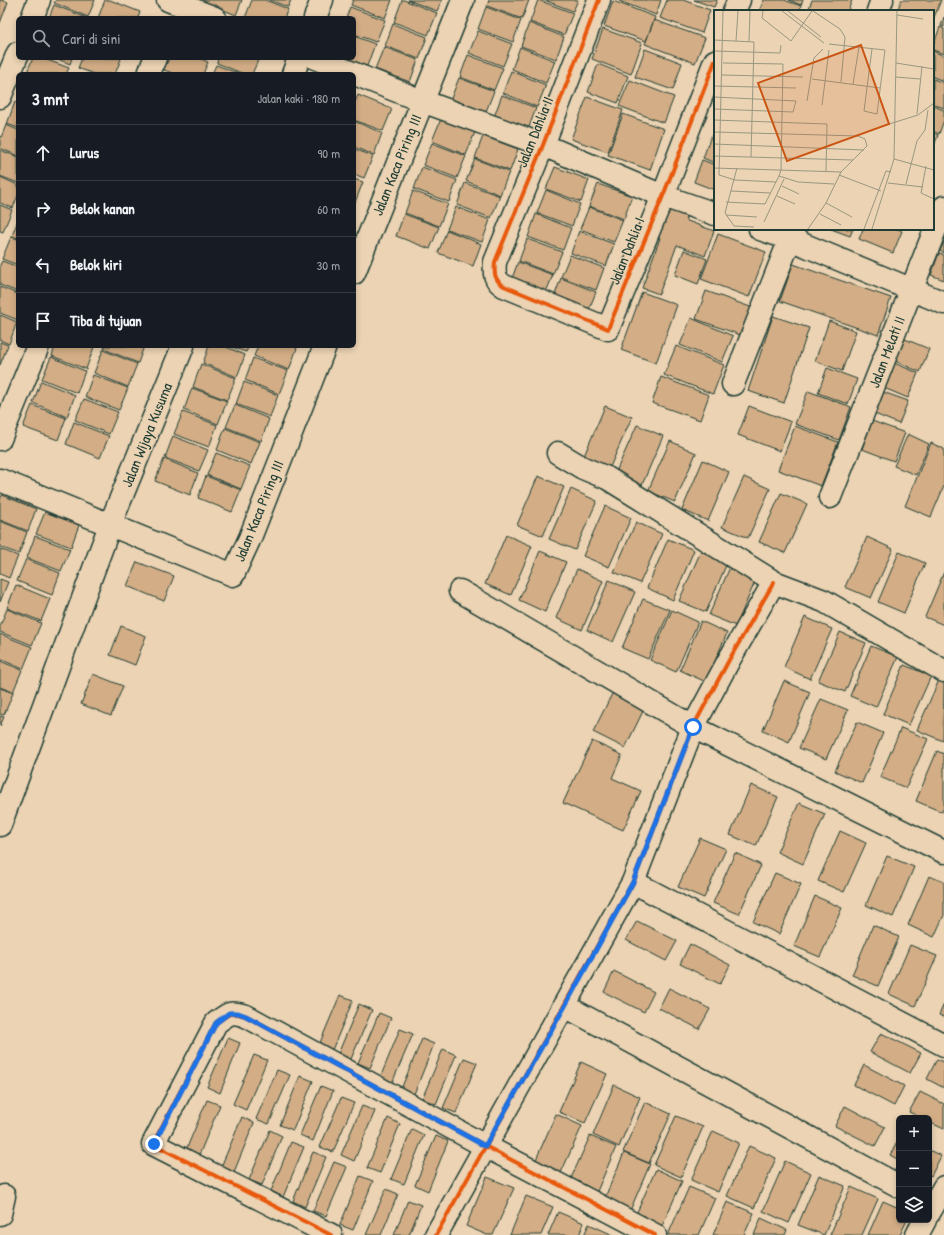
<!DOCTYPE html>
<html lang="id">
<meta charset="utf-8">
<style>
body{margin:0;font-family:"Patrick Hand",sans-serif;background:#242831;color:#f1f3f6}
.controls{position:absolute;right:12px;bottom:12px;display:grid;overflow:hidden;border-radius:6px;box-shadow:0 2px 6px #0003}
.controls button{width:36px;height:36px;display:grid;place-items:center;padding:0;border:0;border-bottom:1px solid #363941;background:#171b24;color:#f1f3f6;font:20px sans-serif}
.stop{position:absolute;width:12px;height:12px;margin:-9px;border:3px solid #1a73e8;border-radius:50%;background:#fff}
.stop.end{background:#1a73e8;border-color:#fff;box-shadow:0 1px 4px #0008}
.list{margin:0;padding:0;list-style:none}
h2{display:flex;justify-content:space-between;align-items:center;height:52px;margin:0;padding:0 16px;font-size:17px}
h2 small{font-size:13px;font-weight:400;color:#9ea1a6}
.list li{display:grid;grid-template-columns:26px 1fr auto;gap:12px;align-items:center;box-sizing:border-box;height:56px;padding:0 16px;border-top:1px solid #363941}
.list b{display:block;font-size:15px;white-space:nowrap}
.list em{font-size:13px;font-style:normal;color:#9ea1a6}
.icon{flex:none;width:22px;height:22px;fill:none;stroke:currentColor;stroke-width:2;stroke-linecap:round;stroke-linejoin:round}
.map{position:relative;flex:none;width:944px;height:1235px;overflow:hidden}
.search{position:absolute;background:#171b24;box-shadow:0 2px 6px #0003;left:16px;top:16px;width:340px;height:44px;display:flex;align-items:center;gap:10px;box-sizing:border-box;padding:0 14px;border-radius:6px;color:#9ea1a6;font-size:15px}
.panel{position:absolute;background:#171b24;box-shadow:0 2px 6px #0003;left:16px;top:72px;width:340px;height:276px;border-radius:6px}
.map>svg:first-child{display:block}
.building{fill:#d3ad85;stroke:#1f3d34}
.lines{fill:none;stroke-linecap:round;stroke-linejoin:round}
.minor-casing{stroke:#1f3d34;stroke-width:25}
.minor{stroke:#ebd3b3;stroke-width:22}
.cycleway-casing{stroke:#ebd3b3;stroke-width:6}
.cycleway{stroke:#e8590c;stroke-width:4}
.route{stroke:#1a73e8;stroke-width:5}
.labels{text-anchor:middle;stroke-width:3;stroke-linejoin:round;paint-order:stroke}
.street-label{font-size:15px;fill:#1f3d34;stroke:#ebd3b3}
.inset-road{fill:none;stroke:#999780;stroke-width:1}
.view{fill:#ca5512;fill-opacity:0.15;stroke:#ca5512;stroke-width:2}
.inset-edge{fill:none;stroke:#1f3d34;stroke-width:2}
</style>
<div class="map">
<svg width="944" height="1235" viewBox="0 0 944 1235">
<rect width="100%" height="100%" fill="#ebd3b3"/>
<filter id="ink" filterUnits="userSpaceOnUse"><feTurbulence type="fractalNoise" baseFrequency=".025" numOctaves="2"/><feDisplacementMap in="SourceGraphic" scale="8" xChannelSelector="R" yChannelSelector="G"/><feConvolveMatrix kernelMatrix="1 2 1 2 8 2 1 2 1" color-interpolation-filters="sRGB"/></filter>
<g filter="url(#ink)">
<path class="building" d="M0 0 8 2 0 23Z
M56 0H95L88 17 54 3Z
M105 0H110L140 12 138 18H98Z
M202 0H242L236 15 202 1Z
M252 0H265L288 9 284 18H245Z
M269 0H291L288 7Z
M353 0H392L385 18 351 5Z
M402 0H404L437 13 428 35 394 22Z
M408 0H442L437 11Z
M489 0H529L522 19 487 6Z
M538 0 573 13 564 35 530 22Z
M544 0H578L573 11Z
M620 0H661L656 15 619 1Z
M667 0H683L710 10 702 33 660 18Z
M694 0H717L714 7Z
M764 0H784L801 6 799 11H759Z
M789 0H803L801 5Z
M812 0H852L848 11H818L809 8Z
M901 0H941L933 20V11H903L898 9Z
M613 1 655 17 646 41 604 26Z
M54 5 87 18H49Z
M350 7 385 20 376 42 354 34V18H346Z
M486 7 521 20 513 42 478 29Z
M944 17V27L941 26Z
M654 20 705 38 695 63 645 44Z
M529 23 564 37 556 59 521 46Z
M393 24 427 37 419 59 385 46Z
M940 27 944 29V54L933 50V46Z
M603 29 642 43 631 74 592 59Z
M478 31 512 44 503 66 469 53Z
M354 36 375 44 367 66 346 58H354Z
M384 47 418 60 410 82 375 69Z
M520 47 555 61 546 83 512 69Z
M645 49 682 63 673 90 635 77Z
M933 51 944 56V81L933 77Z
M468 55 503 68 494 90 460 77Z
M33 58H42L69 68 66 74H26Z
M55 58H72L70 64Z
M82 58H119L121 59 115 74H94L78 68Z
M169 58H199L208 62 203 74H175L164 70Z
M218 58H259L252 74H244L217 63Z
M598 64 628 76 618 103 588 92Z
M216 65 240 74H212Z
M511 71 546 85 537 107 503 93Z
M459 78 494 91 485 114 450 101Z
M933 79 944 83V108L933 104Z
M630 80 674 97 664 123 619 106Z
M358 95 392 109 383 131 354 120V104Z
M502 95 536 108 528 130 494 117Z
M587 97 623 110 608 152 571 139Z
M15 102 18 103V128L7 124Z
M933 106 944 110V120L939 134 933 131Z
M623 114 664 129 650 170 608 155Z
M441 119 475 132 466 155 432 141Z
M354 121 382 133 374 155 354 147Z
M6 125 18 130V156L0 148V140Z
M933 133 938 135 933 149Z
M483 136 518 149 510 171 475 158Z
M711 136 715 138V163L703 158Z
M432 143 466 156 457 178 423 165Z
M354 149 373 156 364 178 354 174Z
M0 150 18 157V183L0 176Z
M475 159 509 172 500 195 466 181Z
M702 160 715 165V190L694 182Z
M422 167 457 180 449 202 414 189Z
M555 167 589 180 581 202 546 189Z
M0 177 18 185V195L13 208 0 203Z
M354 179 363 182 354 205Z
M465 183 500 196 491 218 457 205Z
M598 184 632 196 624 219 589 206Z
M546 190 580 204 572 226 537 213Z
M413 191 448 204 439 226 405 213Z
M0 205 12 210 3 232 0 231Z
M456 207 490 220 482 242 447 229Z
M589 207 623 220 614 242 580 229Z
M670 210 687 217 685 220 714 231 705 256 677 245 659 294 642 288 660 238 658 237 668 212H669Z
M404 214 439 227 430 249 396 236Z
M536 214 571 228 563 250 528 237Z
M18 220V238L12 236Z
M831 229H853L850 236Z
M863 229H898L902 231 893 253 859 239Z
M447 230 481 244 473 266 438 253Z
M579 231 614 244 606 266 571 253Z
M718 234 766 252 749 297 701 279Z
M11 237 18 239V265L2 259Z
M527 239 562 252 553 274 519 261Z
M944 241V253L940 251Z
M684 250 707 259 698 284 675 275Z
M939 253 944 255V280L931 275Z
M570 255 604 268 596 290 561 277Z
M2 261 18 267V292L0 285V265Z
M518 262 553 275 544 297 510 284Z
M793 264 891 298 878 335 780 301Z
M561 278 596 292 587 314 553 300Z
M0 287 18 294V320L0 313Z
M706 291 753 308 743 336 696 319Z
M642 292 677 305 656 363 621 350Z
M0 315 17 322 9 344 0 340Z
M773 316 809 328 784 403 748 391Z
M691 318 733 336 722 362 680 345Z
M829 321 856 331 842 371 815 361Z
M905 339 929 349 920 372 895 361Z
M0 342 8 345 0 365Z
M55 346H91L94 347 86 369 52 356Z
M105 346H144L138 363 104 349Z
M209 346H224L245 355 237 377 203 363Z
M229 346H249L246 352Z
M258 346H293L297 348 289 370 254 356Z
M676 346 724 365 713 394 664 375Z
M103 350 137 364 128 387 94 373Z
M51 357 85 371 77 393 42 379Z
M253 358 288 371 279 394 245 380Z
M894 363 918 373 908 398 884 388Z
M201 364 236 378 227 400 193 387Z
M827 368 857 379 848 404 818 393Z
M93 375 128 388 119 410 85 397Z
M661 377 709 395 700 420 652 403Z
M41 381 75 395 67 417 33 403Z
M244 382 278 395 270 417 236 404Z
M192 388 227 401 218 424 184 410Z
M808 391 851 407 839 440 795 424Z
M883 392 908 401 899 424 875 414Z
M84 399 118 412 109 434 75 420Z
M32 405 66 418 58 440 23 427Z
M235 405 269 419 261 441 226 427Z
M605 406 632 417 610 467 584 456Z
M749 406 791 422 780 451 738 435Z
M183 412 217 425 209 447 174 434Z
M872 421 905 433 894 461 862 449Z
M74 422 109 436 100 458 66 444Z
M637 425 663 436 642 485 615 474Z
M795 426 838 442 821 486 778 470Z
M225 428 260 442 251 464 217 450Z
M908 434 929 444 916 475 894 466Z
M173 436 208 450 199 471 165 458Z
M670 441 696 453 675 502 648 491Z
M931 443 944 449V486L931 517 905 506Z
M216 453 250 466 241 489 207 475Z
M164 459 198 473 190 495 155 481Z
M703 460 729 472 708 521 682 510Z
M206 476 241 490 232 512 198 498Z
M538 476 564 487 543 536 517 525Z
M744 477 770 489 748 538 722 527Z
M571 489 597 501 575 550 549 539Z
M781 493 807 504 785 553 759 542Z
M2 495 36 509 28 531 0 520V500Z
M605 506 631 518 609 567 583 556Z
M45 512 79 525 71 547 36 534Z
M0 521 27 532 19 554 0 547Z
M636 522 662 534 640 583 614 572Z
M506 535 532 546 511 595 485 584Z
M35 536 70 549 61 571 27 558Z
M867 537 893 549 871 598 845 587Z
M668 539 694 550 673 600 647 588Z
M0 549 18 556 9 578 0 574Z
M540 551 566 562 545 612 519 600Z
M701 551 727 563 706 612 679 601Z
M899 552 925 563 904 613 878 602Z
M26 559 60 573 52 595 17 581Z
M137 562 174 576 164 601 127 586Z
M731 565 757 577 736 626 709 615Z
M577 569 603 581 582 630 556 618Z
M944 572V625L925 617Z
M0 579 8 582 0 602Z
M609 580 635 592 613 642 587 630Z
M16 585 50 599 41 621 7 608Z
M643 599 670 610 648 659 622 648Z
M7 609 41 623 32 645 0 632V626Z
M672 610 698 622 676 672 650 660Z
M805 617 832 629 810 679 784 667Z
M701 621 727 633 706 682 680 670Z
M121 626 146 636 135 665 110 655Z
M840 632 866 643 845 692 818 681Z
M0 634 32 647 23 669 0 659Z
M871 646 898 657 876 707 850 696Z
M0 661 22 670 13 692 0 687Z
M904 665 931 676 909 725 883 714Z
M93 674 123 686 111 716 81 704Z
M939 680 944 682 943 741 917 730Z
M784 681 810 692 789 742 763 730Z
M0 688 13 693 4 715 0 714Z
M614 690 646 705 625 748 593 732Z
M821 699 848 710 826 759 799 748Z
M0 716 4 717 0 726Z
M857 722 883 733 862 783 835 771Z
M901 728 928 739 906 788 880 777Z
M592 741 622 755 612 778 641 791 623 830 563 803Z
M937 751 944 754V807L942 812 916 801Z
M751 785 778 797 756 846 730 835Z
M799 803 825 814 803 864 777 852Z
M840 831 866 843 844 892 818 881Z
M700 838 726 849 704 898 678 887Z
M735 853 761 865 739 914 713 903Z
M887 856 914 867 893 917 866 905Z
M775 873 801 884 779 934 753 922Z
M929 876 944 882V915L934 937 908 925Z
M815 896 842 908 820 957 794 946Z
M637 921 677 941 666 961 626 940Z
M873 925 899 937 878 986 852 975Z
M690 944 730 965 720 984 680 964Z
M910 945 937 956 915 1006 889 994Z
M614 971 654 992 644 1012 604 992Z
M669 988 710 1009 699 1029 659 1008Z
M340 995 353 1000 332 1050 319 1045Z
M359 1004 372 1010 351 1059 338 1054Z
M944 1004V1017L939 1015Z
M379 1013 391 1018 370 1068 358 1063Z
M400 1029 413 1034 392 1083 380 1078Z
M881 1033 921 1053 910 1073 870 1052Z
M228 1038 240 1043 220 1093 207 1087Z
M422 1039 434 1044 414 1094 401 1089Z
M443 1049 456 1055 436 1104 422 1099Z
M254 1055 267 1060 246 1110 233 1104Z
M464 1058 477 1063 456 1113 443 1108Z
M937 1059 944 1062V1088L927 1079Z
M581 1062 607 1074 585 1123 559 1112Z
M864 1065 904 1086 894 1106 854 1085Z
M277 1070 290 1075 269 1124 256 1119Z
M300 1076 313 1081 293 1130 280 1125Z
M614 1085 640 1097 619 1147 593 1135Z
M321 1086 333 1091 313 1141 300 1135Z
M920 1092 944 1104V1129L929 1122V1118H922L909 1112Z
M341 1098 354 1103 333 1152 320 1147Z
M207 1100 220 1105 199 1155 186 1150Z
M645 1102 671 1114 649 1163 623 1152Z
M362 1106 375 1111 354 1161 341 1155Z
M845 1106 885 1127 875 1146 835 1126Z
M556 1114 582 1126 560 1175 534 1164Z
M676 1116 703 1127 681 1177 654 1165Z
M242 1117 254 1123 234 1172 221 1167Z
M388 1118 400 1124 380 1173 367 1168Z
M412 1129 424 1135 404 1184 391 1179Z
M270 1130 282 1136 262 1185 249 1180Z
M713 1131 739 1143 718 1192 691 1180Z
M436 1136 448 1141 428 1191 415 1185Z
M590 1136 616 1147 595 1196 568 1185Z
M899 1139V1160L890 1155Z
M291 1142 304 1147 283 1197 271 1191Z
M749 1146 776 1158 754 1208 727 1196Z
M929 1150 941 1156 931 1176 929 1175Z
M313 1152 326 1157 305 1207 293 1201Z
M624 1153 650 1164 629 1213 603 1202Z
M785 1161 811 1173 789 1223 763 1211Z
M334 1162 347 1167 326 1216 313 1211Z
M656 1169 682 1181 660 1231 634 1219Z
M819 1175 845 1186 824 1235 798 1225Z
M360 1176 373 1181 353 1230 340 1225Z
M487 1177 514 1188 493 1235H487L466 1226Z
M689 1187 715 1198 699 1235H668Z
M851 1187 878 1199 862 1235H830Z
M386 1189 398 1194 381 1235H366Z
M526 1196 553 1207 541 1235H510Z
M408 1200 421 1205 409 1235H394Z
M883 1201 899 1208V1220H907L900 1235H868Z
M727 1202 754 1213 744 1235H713Z
M558 1212 584 1223 579 1235H548Z
M761 1218 787 1230 785 1235H754Z
M589 1224 613 1235H584Z"/>
<g class="lines">
<defs>
<path id="minor" d="M168 0 215 18
M599 0 543 145 495 262C494 273 494 280 504 286L608 329 663 196 715 61
M734 11 739 0
M878 11 882 0
M32 18 39 0
M315 18 322 0
M315 58 422 101 543 145 663 196 715 214
M149 74 155 58
M293 74 299 58
M0 97 18 53
M760 229 790 239 944 303
M354 273 463 0
M733 384 794 229
M0 439 38 346
M558 453 583 468 607 478 620 486 774 582 824 601 944 671
M0 480 233 575 250 538 325 346
M830 497 944 207
M460 591 693 727 944 852
M0 825 110 525 183 346
M633 882 944 1045
M565 1006 899 1186
M929 1213 944 1187
M0 1214 4 1196
M331 1235 153 1144 216 1023C229 1013 230 1011 246 1016L485 1146 655 1235
M436 1235 633 882 693 727 729 660 774 582
M917 1235 925 1220"/>
</defs>
<use href="#minor" class="minor-casing"/>
<use href="#minor" class="minor"/>
<defs>
<path id="cycleway" d="M599 0 543 145 495 262C494 273 494 280 504 286L608 329 663 196 715 61
M331 1235 153 1144 216 1023C229 1013 230 1011 246 1016L485 1146 655 1235
M436 1235 633 882 693 727 729 660 774 582"/>
</defs>
<use href="#cycleway" class="cycleway-casing"/>
<use href="#cycleway" class="cycleway"/>
</g>
</g>
<g class="lines" filter="url(#ink)">
<path class="route" d="M154 1144 216 1023 229 1013H238L246 1016 485 1146 565 1006 633 882 693 727"/>
</g>
<g class="labels">
<g class="street-label">
<text transform="translate(535 132) rotate(-68)" y="5">Jalan Dahlia II</text>
<text transform="translate(397 165) rotate(-68)" y="5">Jalan Kaca Piring III</text>
<text transform="translate(627 251) rotate(-68)" y="5">Jalan Dahlia I</text>
<text transform="translate(887 352) rotate(-69)" y="5">Jalan Melati II</text>
<text transform="translate(147 435) rotate(-68)" y="5">Jalan Wijaya Kusuma</text>
<text transform="translate(259 511) rotate(-68)" y="5">Jalan Kaca Piring III</text>
</g>
</g>
<g transform="translate(714 10)">
<rect width="220" height="220" fill="#ebd3b3"/>
<path class="inset-road" d="M9 1 5 165 21 170 62 172M49 1 48 8 77 31 98 1M68 1 110 33M74 1 107 27M99 1 126 19 131 27 127 72M183 5 209 9M0 30 40 32 37 147M22 31 24 1M35 31 36 1M115 34 171 40 163 104 150 101 158 39M0 41 66 43 67 35M9 53 69 54 67 160 65 166M182 53 220 59M8 65 89 67M182 67 206 69M98 69 166 78M139 74 145 37M0 76 82 78M0 87 82 91 79 102 0 99M93 91 100 48 109 39M108 95 115 40M203 104 208 56M0 110 113 114 112 161M172 115 204 105 220 93M0 122 144 126 151 129 153 136 127 162 112 193 94 219M0 134 150 140M0 146 139 150M180 149 220 160M212 156 207 183 220 189M0 158 127 162M23 158 11 203 20 216 40 217M125 165 167 181M174 173 209 177M192 174 203 131 211 120 214 100M68 176 85 184M17 181 56 183M63 186 81 194M12 192 51 194 65 166 84 172 120 174M112 193 138 207M106 204 127 215M12 205 43 207M50 212 70 169M150 219 172 161 177 162M158 219 180 149 183 1"/>
<path class="view" d="M147 35 175 114 73 151 44 73Z"/>
<rect width="220" height="220" class="inset-edge"/>
</g>
</svg>
<div class="controls">
<button>+</button>
<button>−</button>
<button><svg class="icon" aria-label="layers" viewBox="0 0 24 24"><path d="M12 4l9 5-9 5-9-5zM3 14l9 5 9-5"/></svg></button>
</div>
<div class="stop" style="left:693px;top:727px"></div>
<div class="stop end" style="left:154px;top:1144px"></div>
<div class="search"><svg class="icon" aria-label="search" viewBox="0 0 24 24"><circle cx="10" cy="10" r="6"/><path d="M15 15l6 6"/></svg>Cari di sini</div>
<section class="panel">
<h2>3 mnt<small>Jalan kaki · 180 m</small></h2>
<ul class="list">
<li><svg class="icon" aria-label="ahead" viewBox="0 0 24 24"><path d="M12 20V5M6 11l6-6 6 6"/></svg><div><b>Lurus</b></div><em>90 m</em></li>
<li><svg class="icon" aria-label="right" viewBox="0 0 24 24"><path d="M7 20v-9h11M14 6l5 5-5 5"/></svg><div><b>Belok kanan</b></div><em>60 m</em></li>
<li><svg class="icon" aria-label="left" viewBox="0 0 24 24"><path d="M17 20v-9H6M10 6l-5 5 5 5"/></svg><div><b>Belok kiri</b></div><em>30 m</em></li>
<li><svg class="icon" aria-label="arrive" viewBox="0 0 24 24"><path d="M6 21V4h12l-3 4 3 4H6"/></svg><div><b>Tiba di tujuan</b></div></li>
</ul>
</section>
</div>
